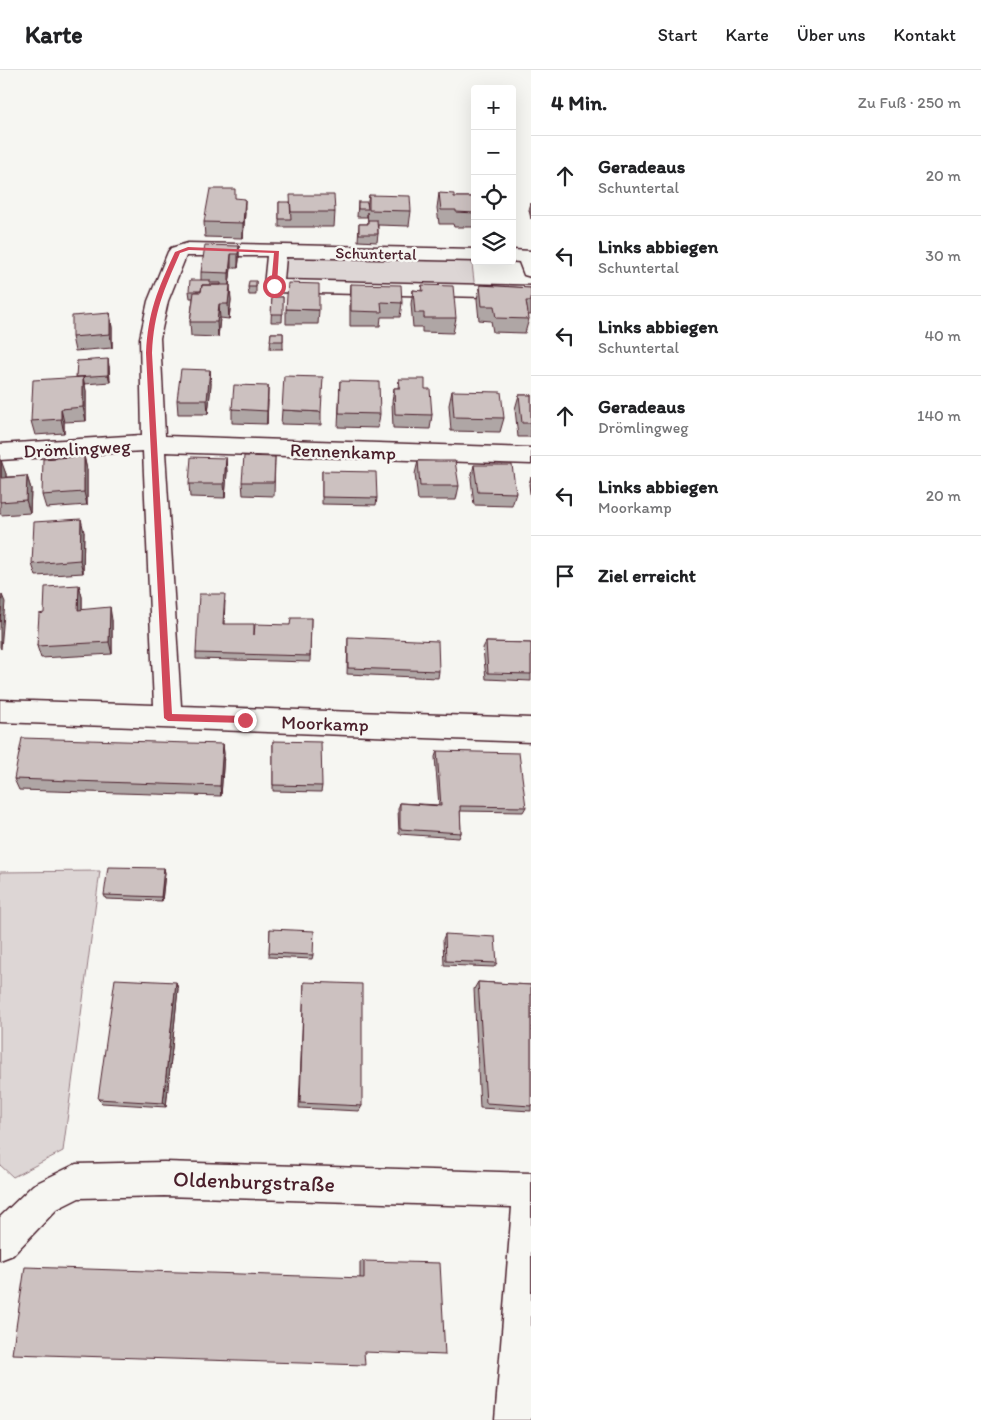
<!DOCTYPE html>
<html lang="de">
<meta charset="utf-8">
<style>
body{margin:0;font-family:Itim,sans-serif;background:#f6f6f6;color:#202124}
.controls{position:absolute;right:15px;top:15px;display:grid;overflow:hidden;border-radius:5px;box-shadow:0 5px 20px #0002}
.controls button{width:45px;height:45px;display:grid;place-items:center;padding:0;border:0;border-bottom:1px solid #e0e0e0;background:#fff;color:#202124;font:25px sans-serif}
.stop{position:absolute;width:15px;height:15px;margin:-11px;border:4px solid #d1495b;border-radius:50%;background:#fff}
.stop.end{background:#d1495b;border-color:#fff;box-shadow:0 1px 5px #0008}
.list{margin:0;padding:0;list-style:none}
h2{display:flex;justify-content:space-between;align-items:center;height:65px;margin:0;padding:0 20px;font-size:21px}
h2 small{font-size:16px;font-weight:400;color:#757577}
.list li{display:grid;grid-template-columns:32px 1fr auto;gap:15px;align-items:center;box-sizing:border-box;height:80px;padding:0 20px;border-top:1px solid #e0e0e0}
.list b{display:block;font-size:19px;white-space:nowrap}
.list p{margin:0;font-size:16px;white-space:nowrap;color:#757577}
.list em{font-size:16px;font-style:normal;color:#757577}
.icon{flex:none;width:28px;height:28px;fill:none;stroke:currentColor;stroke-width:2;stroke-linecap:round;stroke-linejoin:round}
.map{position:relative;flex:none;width:531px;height:1350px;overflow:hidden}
header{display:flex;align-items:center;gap:30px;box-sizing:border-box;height:70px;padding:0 25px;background:#fff;border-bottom:1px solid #e0e0e0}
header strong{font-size:24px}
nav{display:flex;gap:28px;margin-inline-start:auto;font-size:18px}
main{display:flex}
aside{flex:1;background:#fff}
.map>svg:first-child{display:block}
.green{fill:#ddd6d5;stroke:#947a80}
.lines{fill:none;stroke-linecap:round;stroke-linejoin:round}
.minor-casing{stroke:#4a1f2b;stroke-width:3}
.minor{fill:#f6f6f2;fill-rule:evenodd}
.wall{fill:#afa6a5;stroke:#4a1f2b}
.shaded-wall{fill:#8f8786;stroke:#4a1f2b}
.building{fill:#ccc1c0;stroke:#4a1f2b}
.route{fill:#d1495b}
.labels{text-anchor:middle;stroke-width:5;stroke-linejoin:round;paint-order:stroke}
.far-street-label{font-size:16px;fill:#4a1f2b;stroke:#f6f6f2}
.street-label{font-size:19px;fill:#4a1f2b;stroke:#f6f6f2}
.near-street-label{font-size:22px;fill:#4a1f2b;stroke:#f6f6f2}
</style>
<header>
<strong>Karte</strong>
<nav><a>Start</a><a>Karte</a><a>Über uns</a><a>Kontakt</a></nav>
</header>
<main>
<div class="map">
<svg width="531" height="1350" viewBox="0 0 531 1350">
<rect width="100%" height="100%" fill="#f6f6f2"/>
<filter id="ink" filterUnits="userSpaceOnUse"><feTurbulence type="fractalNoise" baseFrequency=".02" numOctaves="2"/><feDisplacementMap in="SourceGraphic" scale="10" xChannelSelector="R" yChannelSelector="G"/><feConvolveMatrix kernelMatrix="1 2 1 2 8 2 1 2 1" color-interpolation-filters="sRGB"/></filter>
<g filter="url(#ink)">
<path class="green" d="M277 181 471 185 475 220 274 216Z
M100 801 63 1081 13 1107 0 1095V802Z"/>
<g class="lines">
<defs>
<path id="minor" d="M188 173 475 179V191L286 187 284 210 531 216V228L274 222 267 220 264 216 267 186H186L168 231 160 268 165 366 531 378V394L165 382 181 636 531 648V672L0 652V630L154 635 143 381 0 390V374L142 365 140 268 148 231 168 182 171 178Z
M512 180 531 181V207L524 205 519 192 509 191H512Z
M164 1092 531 1103V1350H495L512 1137 164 1126 79 1128 57 1139 13 1185 0 1190V1147L33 1115 76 1094Z"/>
</defs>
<use href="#minor" class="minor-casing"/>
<use href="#minor" class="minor"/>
</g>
<path class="wall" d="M439 123 454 127H475V157H454L453 154H439L437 138Z
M369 125 411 141 409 156 378 155V164L377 172 358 171 359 154H368L367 142V147H357L358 132 367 137Z
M235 128 245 143 243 168 205 167 204 152Z
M279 132 335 142 334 157H279Z
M531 133V149L529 140Z
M239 176V190L238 198H231L229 215 231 230 229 249 220 248 218 267 191 266 190 252 193 228H190L189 221 201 210V202Z
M256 211V225H249L248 217Z
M351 214 402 233 400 247H381L380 256H350V228Z
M422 215 456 248 453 263 422 262V257H413L411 234 413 220 421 221Z
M480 215 531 218V245H528L529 249 525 263 493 262 491 251 479 250 477 229Z
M272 227H283L282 252H271Z
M286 239 319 240 318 254H286Z
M110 243 112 258V278L75 281 72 267Z
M271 263H283V279H270Z
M77 291 109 296 110 312 85 314 86 321V351L64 352V363L35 365 31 351 77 308Z
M210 300 211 314 208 344H178L177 330Z
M399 309 425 319 432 345 430 359 393 358 392 332 394 318H398Z
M340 311 380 344 378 358 338 357Z
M452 321 504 348 500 362 451 361 449 335Z
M519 325H531V367H518L515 339Z
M268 330 267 354 232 353V339Z
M282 340 321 342V355L281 354Z
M84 386 87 400V435L46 438 42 425Z
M275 387 274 426 243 425 242 412Z
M226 388 227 402 225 428 190 427 189 414Z
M0 390 6 404V407L27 406 31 419 30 443 1 445 0 442Z
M418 391 459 416 456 430H418L415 404Z
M474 395 516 423 512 436 474 435 471 408Z
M322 401 377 428 376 435 322 434Z
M531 407V432L529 414Z
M84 462 83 503 36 506 32 494Z
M79 515 82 527V539L112 550V584L41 588 37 576 44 543Z
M225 531 224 554 254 565 290 555 311 548 310 592 196 589V583Z
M348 567 439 601 438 608 347 604Z
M486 572 531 573V611L486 609 483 578Z
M273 671 322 716 321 722 273 721Z
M223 674 224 684 221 726 19 720 14 709Z
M437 681 526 737 523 742 460 741 461 763 459 768 399 764 398 739 400 733 439 735 435 687Z
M164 798 165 803 162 831 106 829 104 825Z
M270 859 313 885 312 889 269 887Z
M445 864 497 893 494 897 444 895 443 869Z
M176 912 178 919 166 1037 102 1033 98 1029Z
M304 912 362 1036 359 1041 299 1038Z
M478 912 531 915V1041L480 1038 474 919Z
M364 1191 445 1285 360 1208V1192Z"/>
<path class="shaded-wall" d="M245 129V143L243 168V153Z
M239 176V190L238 198V184Z
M231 184V198L229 217V203Z
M230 215 231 230 229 249 228 234Z
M219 234 220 248 218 267 217 252Z
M110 243 112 258V278L110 264Z
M108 289 109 296 110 312 108 305Z
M210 300 211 314 208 344 207 330Z
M83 307 86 321V351L83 337Z
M268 316V330L267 354V341Z
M61 339 64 352V363L61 349Z
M84 386 87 400V435L84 422Z
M226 388 227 402 225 428 224 414Z
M1 390 6 404 5 421 1 408Z
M27 406 31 419 30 443 26 430Z
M81 449 84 462 83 503 80 490Z
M79 515 82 527V552L78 540Z
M2 525 5 532 1 579 0 577V552Z
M110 537 112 550V584L109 572Z
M223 674 224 684 221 726 220 716Z
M164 798 165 803 162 831 161 827Z
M176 912 178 919 166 1037 163 1033Z"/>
<path class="building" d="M210 119H235V128L245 129 243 153 204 152Z
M439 123 454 124V127H475V143L456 142V140H441Z
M290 125H334L335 142H291Z
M369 125 410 126 411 141 369 140Z
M279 132H290L291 149H279Z
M358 132H367L368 139H358Z
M368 150H377L378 164H359V154H368Z
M205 175 239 176 238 184H231L229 203 201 202Z
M190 210H210V213H221V215H202L201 221H189Z
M249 211H256V217H248Z
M288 213 319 214V240L286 239Z
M351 214 401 215 402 233 381 232 382 242 351 241Z
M202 215H230L228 234H219L217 252H190L194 222H201Z
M422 215 453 216 456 248H424V243H415L413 220 423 221Z
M480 215 531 218V231H526L529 249 496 248 494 236H482Z
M272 227H283V244H271Z
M110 243V264L72 267V246Z
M271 263H283V271H270Z
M108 289V305L76 307 77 291Z
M181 299 210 300 207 330H177Z
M284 306 323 307 321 342 282 340Z
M83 307V337L61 339V349L31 351 33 310Z
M399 309H425V319H430L432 345 395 344 394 318H400Z
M340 311 379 312 380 344 339 343Z
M234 315 268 316 267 341 232 339Z
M452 321 501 322 504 348 454 347Z
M519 325H531V353H522Z
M84 386V422L42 425 43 389Z
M244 386 275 387 274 412H242Z
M191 387 226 388 224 414H189Z
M0 390H1V408L27 406 26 430 0 432Z
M418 391H455L459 416H420Z
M474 395H512L516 423 478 422Z
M322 401 376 402 377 428 322 427Z
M81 449 80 490 32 494 34 452Z
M79 515 78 540 110 537 109 572 37 576 39 544 44 543 45 517Z
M199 524H225L223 554H254V565L255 554 290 555 291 548H311L310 586 196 583Z
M0 525H2L0 552Z
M348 567 438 571 439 601 348 598Z
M486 572 531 573V604L488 603Z
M22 668 223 674 220 716 14 709Z
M273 671 321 672 322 716 273 715Z
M437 681 519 683 526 737 460 736 461 763 400 759V733L441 736Z
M108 797 164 798 161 827 104 825Z
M270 859 314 861 313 885 269 883Z
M445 864 495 867 497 893 446 891Z
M115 909 176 912 163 1033 98 1029Z
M304 912 362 914V1036L300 1033Z
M478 912 531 915V1036L486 1033Z
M364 1191 440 1193 445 1285 364 1282 365 1295 12 1284 25 1197 364 1208Z"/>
</g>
<path class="route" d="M188 177 279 181 277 216 274 217 271 216 274 183 189 180 180 183C164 220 154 241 152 283L172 644 245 646 249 650 245 653 168 651 164 648 146 283C148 241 158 219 175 182Z"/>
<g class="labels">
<g class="far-street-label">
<text transform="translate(376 183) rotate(1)" y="6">Schuntertal</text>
</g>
<g class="street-label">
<text transform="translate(77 378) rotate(-3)" y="7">Drömlingweg</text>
<text transform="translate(343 381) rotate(2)" y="7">Rennenkamp</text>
<text transform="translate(325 653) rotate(2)" y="7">Moorkamp</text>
</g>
<g class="near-street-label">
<text transform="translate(254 1111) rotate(2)" y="8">Oldenburgstraße</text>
</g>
</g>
</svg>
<div class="controls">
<button>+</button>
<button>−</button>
<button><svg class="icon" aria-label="locate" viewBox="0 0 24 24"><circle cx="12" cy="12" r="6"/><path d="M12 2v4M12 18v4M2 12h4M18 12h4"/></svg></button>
<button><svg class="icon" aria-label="layers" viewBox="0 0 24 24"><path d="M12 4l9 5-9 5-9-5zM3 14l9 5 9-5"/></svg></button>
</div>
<div class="stop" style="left:274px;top:216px"></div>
<div class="stop end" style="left:245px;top:650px"></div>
</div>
<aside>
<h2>4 Min.<small>Zu Fuß · 250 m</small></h2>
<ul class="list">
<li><svg class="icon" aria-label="ahead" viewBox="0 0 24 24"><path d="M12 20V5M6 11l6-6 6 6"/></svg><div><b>Geradeaus</b><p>Schuntertal</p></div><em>20 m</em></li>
<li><svg class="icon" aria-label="left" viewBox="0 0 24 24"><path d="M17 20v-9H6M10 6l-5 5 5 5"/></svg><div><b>Links abbiegen</b><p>Schuntertal</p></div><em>30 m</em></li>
<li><svg class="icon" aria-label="left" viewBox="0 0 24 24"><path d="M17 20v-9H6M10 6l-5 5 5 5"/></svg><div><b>Links abbiegen</b><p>Schuntertal</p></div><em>40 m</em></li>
<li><svg class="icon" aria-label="ahead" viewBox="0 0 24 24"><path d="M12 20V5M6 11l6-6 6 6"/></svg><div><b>Geradeaus</b><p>Drömlingweg</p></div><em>140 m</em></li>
<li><svg class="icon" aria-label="left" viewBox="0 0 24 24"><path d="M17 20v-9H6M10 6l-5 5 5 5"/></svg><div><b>Links abbiegen</b><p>Moorkamp</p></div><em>20 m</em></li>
<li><svg class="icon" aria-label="arrive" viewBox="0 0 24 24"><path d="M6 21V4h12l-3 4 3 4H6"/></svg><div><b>Ziel erreicht</b></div></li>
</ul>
</aside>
</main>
